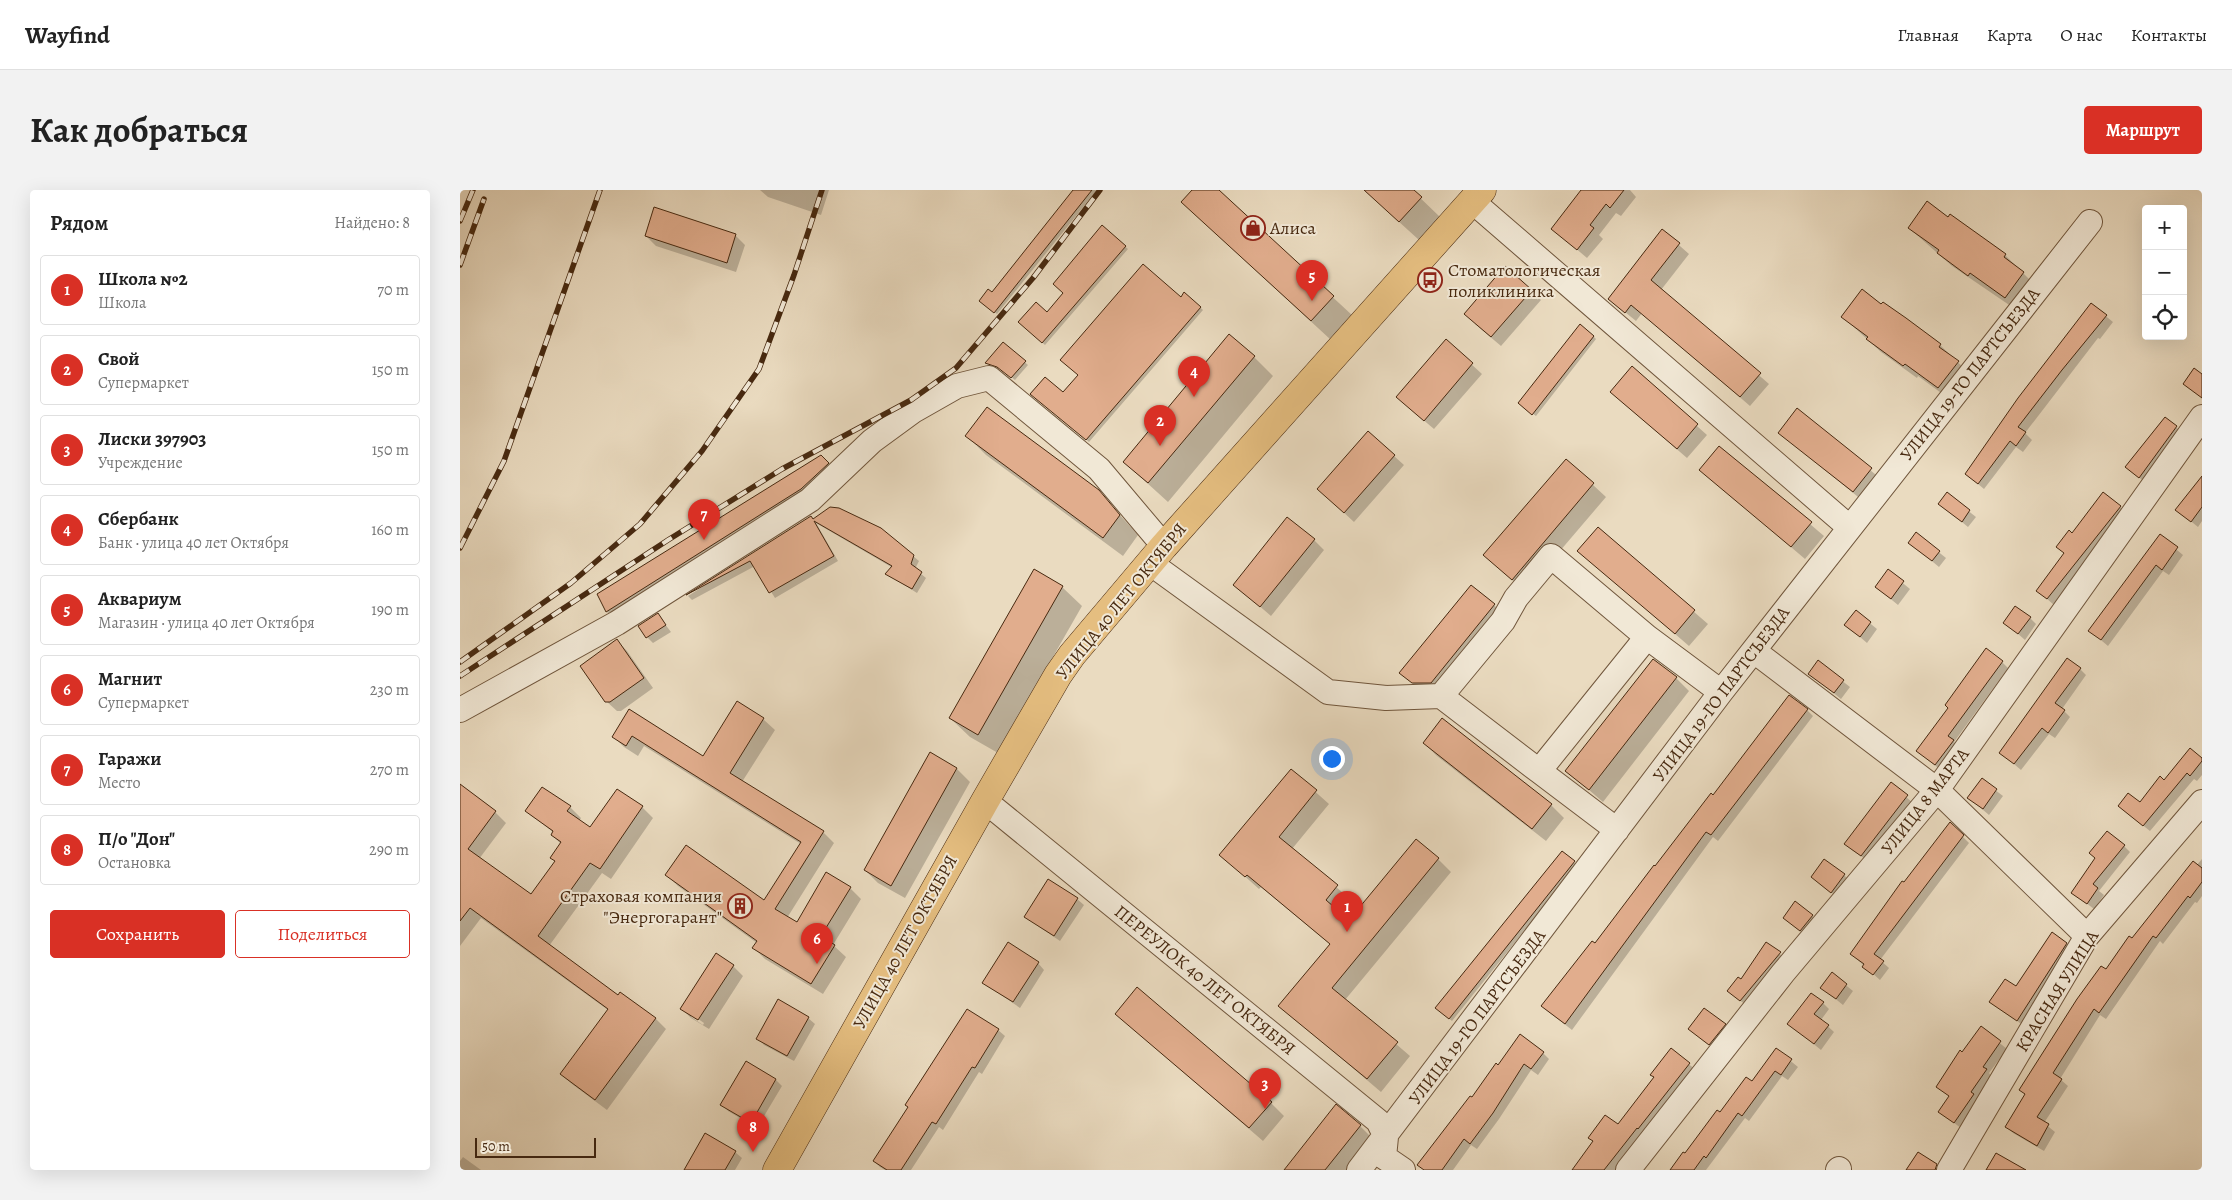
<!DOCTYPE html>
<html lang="ru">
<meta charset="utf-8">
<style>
body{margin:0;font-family:Alegreya,serif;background:#f2f2f2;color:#222}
.controls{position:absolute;right:15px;top:15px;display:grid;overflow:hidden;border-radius:5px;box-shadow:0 5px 20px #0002}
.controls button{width:45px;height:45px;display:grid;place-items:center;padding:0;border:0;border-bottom:1px solid #e0e0e0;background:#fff;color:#222;font:25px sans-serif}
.scale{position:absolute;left:15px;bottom:12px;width:121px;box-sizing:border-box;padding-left:5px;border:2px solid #472910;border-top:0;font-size:14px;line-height:18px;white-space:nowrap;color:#472910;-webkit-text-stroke:4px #f1e8d6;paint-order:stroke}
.you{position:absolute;left:871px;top:568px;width:18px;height:18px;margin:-12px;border:4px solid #fff;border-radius:50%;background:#1a73e8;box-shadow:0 0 0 8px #1a73e833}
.badge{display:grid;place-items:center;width:32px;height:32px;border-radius:50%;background:#d93025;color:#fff;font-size:16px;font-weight:700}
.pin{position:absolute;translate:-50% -41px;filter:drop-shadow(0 1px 2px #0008)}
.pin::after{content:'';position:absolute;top:26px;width:18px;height:15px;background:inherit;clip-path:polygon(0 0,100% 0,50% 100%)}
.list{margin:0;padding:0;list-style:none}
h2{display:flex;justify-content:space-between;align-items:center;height:65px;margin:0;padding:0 20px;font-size:21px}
h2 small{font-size:16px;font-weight:400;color:#767676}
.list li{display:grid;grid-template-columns:32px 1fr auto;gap:15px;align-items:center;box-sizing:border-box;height:70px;margin:0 10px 10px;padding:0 10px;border:1px solid #e0e0e0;border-radius:5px}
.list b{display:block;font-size:19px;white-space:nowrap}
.list p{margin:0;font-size:16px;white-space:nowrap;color:#767676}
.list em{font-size:16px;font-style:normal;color:#767676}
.actions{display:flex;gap:10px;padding:15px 20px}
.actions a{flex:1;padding:11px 0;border:1px solid #d93025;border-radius:5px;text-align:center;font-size:18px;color:#d93025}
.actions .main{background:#d93025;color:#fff}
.icon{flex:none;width:28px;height:28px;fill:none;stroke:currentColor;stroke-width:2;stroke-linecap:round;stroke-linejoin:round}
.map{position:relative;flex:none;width:1742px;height:980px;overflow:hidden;border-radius:5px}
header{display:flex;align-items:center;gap:30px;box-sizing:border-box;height:70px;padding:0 25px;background:#fff;border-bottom:1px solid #e0e0e0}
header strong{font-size:24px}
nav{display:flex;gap:28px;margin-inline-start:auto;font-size:18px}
.intro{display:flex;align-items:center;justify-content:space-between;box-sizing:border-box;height:120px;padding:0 30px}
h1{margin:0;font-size:35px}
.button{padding:12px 22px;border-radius:5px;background:#d93025;color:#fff;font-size:18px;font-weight:700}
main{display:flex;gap:30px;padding:0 30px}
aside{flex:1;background:#fff;border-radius:5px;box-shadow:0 5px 20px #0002}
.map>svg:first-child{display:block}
.shadow{fill:#0003;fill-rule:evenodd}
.building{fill:#e1ad8d;stroke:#472910}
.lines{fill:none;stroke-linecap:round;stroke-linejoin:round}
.minor-casing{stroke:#70563c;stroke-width:26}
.major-casing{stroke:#472910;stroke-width:29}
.minor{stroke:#f1e8d6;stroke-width:24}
.major{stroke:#e5be80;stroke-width:28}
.rail-casing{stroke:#472910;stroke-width:5.5}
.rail{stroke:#f1e8d6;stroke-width:4;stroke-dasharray:11;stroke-linecap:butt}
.labels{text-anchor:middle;stroke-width:4;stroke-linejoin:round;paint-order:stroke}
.poi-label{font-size:18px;fill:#472910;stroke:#f1e8d6;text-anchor:start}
.street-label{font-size:18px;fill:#472910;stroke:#f1e8d6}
</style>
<header>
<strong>Wayfind</strong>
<nav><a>Главная</a><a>Карта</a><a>О нас</a><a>Контакты</a></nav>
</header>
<div class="intro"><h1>Как добраться</h1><a class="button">Маршрут</a></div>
<main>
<aside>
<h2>Рядом<small>Найдено: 8</small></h2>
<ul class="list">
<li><span class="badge">1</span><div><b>Школа №2</b><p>Школа</p></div><em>70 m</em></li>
<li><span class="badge">2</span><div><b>Свой</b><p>Супермаркет</p></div><em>150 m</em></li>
<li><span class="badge">3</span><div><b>Лиски 397903</b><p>Учреждение</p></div><em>150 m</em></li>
<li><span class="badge">4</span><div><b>Сбербанк</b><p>Банк · улица 40 лет Октября</p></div><em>160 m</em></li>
<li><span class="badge">5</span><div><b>Аквариум</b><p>Магазин · улица 40 лет Октября</p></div><em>190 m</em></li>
<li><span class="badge">6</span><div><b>Магнит</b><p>Супермаркет</p></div><em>230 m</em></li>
<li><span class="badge">7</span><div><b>Гаражи</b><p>Место</p></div><em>270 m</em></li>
<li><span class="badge">8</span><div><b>П/о &quot;Дон&quot;</b><p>Остановка</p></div><em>290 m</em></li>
</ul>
<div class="actions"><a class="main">Сохранить</a><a>Поделиться</a></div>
</aside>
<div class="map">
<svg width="1742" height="980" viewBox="0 0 1742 980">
<rect width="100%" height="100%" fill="#eadbc0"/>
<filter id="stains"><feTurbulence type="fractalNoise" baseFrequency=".004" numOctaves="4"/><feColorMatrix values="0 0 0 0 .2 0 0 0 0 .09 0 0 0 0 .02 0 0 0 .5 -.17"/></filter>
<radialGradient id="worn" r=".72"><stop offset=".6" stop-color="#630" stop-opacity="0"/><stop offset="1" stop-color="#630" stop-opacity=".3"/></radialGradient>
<path class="shadow" d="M300 0H369L361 25 308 7Z
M614 0H637L537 124 523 113Z
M734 0H757L893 126 871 150 742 31Z
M904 0H952L980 27 959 50Z
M1123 0H1170L1176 7 1161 26 1156 23 1139 45 1143 49 1127 68 1093 39Z
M642 37 668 59 585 155 560 132 587 124 605 103Z
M1449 38 1545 65 1576 96 1558 121 1492 76Z
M1203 41 1229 64 1201 100 1309 194 1290 216 1182 123 1176 131 1149 109Z
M275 45 285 55 276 82 196 56 186 46Z
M1071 101 1081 110 1041 156 1015 134Z
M725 104 743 120 629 252 575 207 603 204Z
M1632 115 1653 132 1640 149 1638 148 1565 243 1572 250 1563 262 1556 257 1524 299 1506 284Z
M1383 127 1480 155 1511 185 1492 211 1458 186 1457 188 1421 162Z
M1133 146 1136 149 1076 226 1062 216Z
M986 151 1022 184 974 239 948 217Z
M543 153 568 175 555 190 542 180 526 173Z
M794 167 813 186 708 312 664 272Z
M1172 178 1247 245 1227 268 1161 211Z
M1337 220 1421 289 1403 311 1320 243Z
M1716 237 1722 243 1686 293 1666 277Z
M507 246 638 301 678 345 663 366 526 265Z
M1260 257 1364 346 1345 369 1241 280Z
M934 266 944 275 894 332 868 308Z
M361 267 371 277 344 302 150 424 147 422 139 405Z
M1106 270 1146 307 1065 402 1025 365Z
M1742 287V331L1738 337 1717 320Z
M1487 304 1516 327 1508 337 1480 314Z
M1660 317 1666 323 1594 415 1578 401 1605 364 1598 357 1612 344Z
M351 327 453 366 459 371 455 379 466 388 457 403 427 384 433 378 356 333 378 371 315 408 295 376 232 410 228 406Z
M1138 339 1248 434 1229 456 1119 361Z
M1456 344 1486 368 1479 377 1450 353Z
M1700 346 1723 365 1709 385 1703 381 1648 456 1630 441Z
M854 350 864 360 811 426 775 395Z
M575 381 602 397 622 416 538 563 510 547 490 528Z
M1428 381 1450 399 1438 415 1416 397Z
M1034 415 1044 425 981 502 963 503 941 482Z
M1396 422 1417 439 1407 453 1386 435Z
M198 425 211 442 193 453 187 447Z
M1570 428 1576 434 1565 450 1549 436Z
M157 451 167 461 193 498 161 521H157L146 511Z
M1358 472 1390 497 1381 509 1350 484Z
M1542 472 1548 478 1494 552 1499 557 1482 581 1457 561Z
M1620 479 1626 485 1602 519 1610 527 1595 548 1589 544 1561 580 1541 563Z
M1216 488 1229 501 1143 612 1107 581Z
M278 513 303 529 315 540 282 592 363 642 374 653 327 728 337 734 390 698 401 709 373 755 386 767 363 804 305 769 294 758 297 753 218 696 207 685 305 712 341 654 184 556 178 566 164 557 153 546 169 521 243 568Z
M1347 520 1353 526 1258 651 1253 647 1112 840 1089 822 1083 816 1135 755 1254 606Z
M964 553 1091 615 1104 628 1086 651 977 566Z
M470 564 497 579 510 592 445 708 418 693 405 680Z
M1742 569V585L1737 591 1734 589 1690 641 1666 622 1680 613 1704 591Z
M831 580 869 614 832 659 890 709 879 723 890 731 978 669 991 682 885 810 950 866 921 902 820 816 871 755 801 697 799 699 761 665Z
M1522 590 1543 606 1529 625 1509 608Z
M1431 594 1453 613 1408 671 1392 660Z
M0 597 35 622 46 633 19 669 71 706 96 671 101 654 92 645 94 643 67 621 110 617 121 628 119 631 131 639 157 600 182 617 193 628 151 689 142 683 89 756 158 807 195 828 206 839 147 920 112 894 101 884 148 820 21 728 0 756Z
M1490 634 1509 653 1420 770 1429 778 1420 790 1391 764Z
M1664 656 1670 662 1639 701 1644 705 1634 719 1613 703 1636 668Z
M1102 662 1117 675 992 831 980 821Z
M1742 669V706L1737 713 1735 712 1703 754 1700 751 1646 829 1640 825 1600 889 1608 896 1584 933 1595 942 1584 961 1553 943 1547 937 1566 905 1561 900 1646 781Z
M1384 685 1390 691 1378 708 1352 687Z
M617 709 624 715 600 751 565 727Z
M1352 726 1358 732 1347 747 1324 728Z
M1306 754 1325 768 1286 815 1274 806 1281 791Z
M1606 754 1613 760 1564 836 1531 812 1556 798Z
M578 773 584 780 560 818 524 793Z
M273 776 283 786 249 839 231 828 222 819ZM231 824 244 833 243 835 231 827Z
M1372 784 1393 801 1383 815 1362 798Z
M1363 813 1369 819 1361 830 1374 842 1361 860 1329 834Z
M656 824 811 913 824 926 803 951Z
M348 828 355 834 334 871 304 855 298 848Z
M1265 835 1271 841 1256 860 1230 839Z
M1521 838 1547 859 1529 883 1532 887 1517 909 1520 912 1501 938 1479 922 1490 907 1478 897Z
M538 840 545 846 522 884 519 882 483 940 479 937 451 980H425L420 977 414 971Z
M1211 860 1236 880 1157 980H1113L1134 952 1129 947 1158 936 1195 888Z
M1317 860 1338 877 1328 890 1322 886 1289 931 1285 928 1246 980H1213L1260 924 1292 893Z
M1083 863 1089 869 1078 885 1071 880 1039 929 1017 959 1011 955 993 980H964L958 975 1038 876Z
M286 873 316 890 322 896 297 938 268 921 262 914Z
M900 936 913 949 888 980H825Z
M275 962 282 968 275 980H226Z
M3 967 21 980H0V971Z"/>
<path class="building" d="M613 0H632L534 123 519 111 528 99 532 102Z
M732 0H759L874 106 851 131 721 12Z
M904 0H954L962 7 939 32Z
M1121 0H1164L1150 18 1146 14 1130 35 1134 38 1117 60 1091 39Z
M1467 11 1488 27 1490 24 1546 64 1544 67 1564 82 1545 108 1510 83 1508 86 1477 63 1479 60 1448 38Z
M194 17 276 44 267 73 185 46Z
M642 35 666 56 582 153 558 132 576 112 587 122 603 103 593 94Z
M1202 39 1220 53 1191 90 1301 183 1280 207 1171 115 1165 123 1148 109Z
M683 74 721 107 724 102 741 117 626 250 570 204 585 187 603 202 618 185 600 170Z
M1045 76 1072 100 1031 147 1004 124Z
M1402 99 1421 114 1423 112 1446 128 1481 154 1479 157 1499 171 1478 198 1445 174 1443 176 1406 149 1408 147 1381 127Z
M1631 113 1647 125 1602 180 1558 237 1566 242 1556 256 1550 251 1518 294 1505 284 1558 208Z
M1120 134 1134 146 1072 225 1058 213Z
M769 144 795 166 688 293 663 272Z
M986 149 1013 173 964 231 936 207Z
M543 152 566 171 551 188 537 177 525 173Z
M1172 176 1238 234 1217 259 1150 202Z
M1734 178 1742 184V208L1723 194Z
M527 217 639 300 660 325 643 348 505 246Z
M1337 218 1412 278 1393 302 1318 243Z
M1705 227 1717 236 1679 288 1665 277Z
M908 241 935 265 884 323 857 299Z
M1259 256 1352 332 1331 357 1239 280Z
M361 265 369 273 341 299 146 422 137 404Z
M1106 269 1134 293 1052 390 1023 365Z
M1742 286V317L1731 332 1715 320Z
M1487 302 1510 320 1502 332 1478 314Z
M1643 302 1661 316 1587 409 1576 401 1604 363 1596 357 1609 340 1612 343Z
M370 317 379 318 421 338 454 365 451 374 462 382 452 399 425 384 432 376 354 331 374 366 309 403 290 371 226 405 351 326 353 329Z
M827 327 855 349 800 417 773 395Z
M1138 337 1235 420 1215 444 1117 361Z
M1456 342 1480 361 1472 371 1448 353Z
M1700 344 1718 357 1702 380 1696 375 1641 450 1628 441Z
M574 379 603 396 518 545 489 528Z
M1428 379 1444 391 1431 409 1415 397Z
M1011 395 1035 414 971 493H952L939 483Z
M1555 416 1571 427 1558 444 1543 433Z
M1396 420 1411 432 1400 447 1384 435Z
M198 423 206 435 186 448 178 436Z
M157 449 184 488 150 512H145L120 476Z
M1526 458 1543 471 1488 546 1494 550 1475 575 1456 561 1488 518 1485 515Z
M1607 468 1621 478 1595 513 1605 520 1588 543 1582 538 1554 574 1539 563Z
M1193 469 1217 487 1129 600 1105 581Z
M1358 470 1384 490 1374 503 1348 484Z
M1329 505 1348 519 1251 645 1246 642 1105 834 1081 816 1132 751 1135 753 1194 675 1195 676 1251 603 1253 605Z
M277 511 304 528 270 583 364 641 315 719 337 732 366 682 391 697 361 746 375 755 351 794 292 758 297 751 205 685 226 655 304 710 341 652 172 546 166 556 152 547 169 519 243 566Z
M982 528 1092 614 1072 639 963 553Z
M1730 558 1742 568V571L1730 586 1727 583 1683 636 1658 616 1668 603 1680 612 1700 586 1704 590Z
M470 562 497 578 431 696 404 680Z
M831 579 857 600 819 647 878 695 866 710 889 730 956 649 979 668 872 798 938 852 907 889 818 816 870 754 787 685 785 687 759 665Z
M1522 588 1537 599 1523 619 1507 608Z
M1431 592 1448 605 1401 666 1384 654Z
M0 594 36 621 8 659 71 704 95 671 90 668 101 652 91 645 93 641 65 621 82 597 111 616 107 621 130 637 157 599 183 616 140 679 130 673 78 746 158 805 160 802 196 828 135 910 100 884 148 819 10 718 0 731Z
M1490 632 1504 645 1414 764 1424 771 1413 785 1402 777 1404 774 1390 764 1442 691 1444 692Z
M1647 641 1665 655 1633 694 1638 698 1627 714 1611 703 1635 668 1629 663Z
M1102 661 1115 671 989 829 975 818Z
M1364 669 1385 684 1371 703 1351 687Z
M1733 671 1742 678V692L1730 708 1728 706 1696 748 1693 746 1639 823 1634 819 1593 883 1602 889 1577 927 1589 934 1577 956 1545 937 1565 904 1559 900 1617 809 1641 776 1646 779 1669 746 1672 748Z
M588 689 618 708 594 746 564 727Z
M1335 711 1353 725 1340 741 1323 728Z
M1592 742 1607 753 1557 831 1529 812 1545 789 1556 796Z
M548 752 579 772 553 812 522 793Z
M1306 752 1321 762 1280 811 1267 801 1278 787 1281 789Z
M256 763 274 775 238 830 220 819Z
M1372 782 1387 794 1376 809 1360 798Z
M677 797 812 912 789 938 655 824Z
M1351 803 1364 812 1354 824 1369 835 1354 854 1327 834Z
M318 809 349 827 327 866 296 849Z
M1244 818 1266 834 1249 855 1228 839Z
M507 819 539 839 515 878 512 877 476 934 472 932 441 980H427L413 971 448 917 445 915Z
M1521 836 1541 851 1523 877 1527 879 1511 902 1514 904 1494 933 1478 922 1489 906 1476 897 1500 860 1502 862Z
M1060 844 1084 862 1071 879 1064 874 1033 923 1010 954 1004 949 982 980H964L957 975 1010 906 1012 907 1036 873 1038 875Z
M1211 858 1230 873 1178 939 1177 938 1144 980H1112L1133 951 1128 948 1145 925 1158 934 1194 887 1190 885Z
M1316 858 1332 869 1321 885 1315 881 1282 926 1278 923 1246 968 1244 966 1234 980H1210L1223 962 1225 963 1257 920 1260 922 1286 887 1292 891Z
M286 871 316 889 291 933 260 915Z
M876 914 901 935 865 980H824Z
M245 943 276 961 265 980H224Z
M1458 962 1477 974 1475 980H1446Z
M1536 963 1566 980H1526Z"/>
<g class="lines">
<defs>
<path id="minor" d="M1012 11 1389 337
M690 373 868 502 926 508 981 506 1079 581 1187 447 1091 366 1056 408 1043 431 981 506
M1187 447 1261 502
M1294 461 1477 600 1627 746
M0 520 157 433 350 310 412 251 453 221 497 196 529 188 639 279 704 356
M1079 581 1157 640
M525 611 918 931 926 947 924 967 943 980
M899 980 1261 502 1630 32
M1168 980 1323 783 1477 600 1742 227
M1378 980 1379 979
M1489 980 1627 746 1742 612"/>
<path id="major" d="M317 980 525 611 598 485 612 465 704 356 1022 0"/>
</defs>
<use href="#minor" class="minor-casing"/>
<use href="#major" class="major-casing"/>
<use href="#minor" class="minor"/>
<use href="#major" class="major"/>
<defs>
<path id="rail" d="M0 31 13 0
M0 75 24 9
M0 358 44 271 140 0
M0 472 111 393 180 334 242 261 299 179 334 85 362 0
M0 486 208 350 322 279 451 210 496 178 573 88 640 0"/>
</defs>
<use href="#rail" class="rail-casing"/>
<use href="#rail" class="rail"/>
</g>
<defs>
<symbol id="shop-ring" viewBox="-11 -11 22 22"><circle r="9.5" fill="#f1e8d6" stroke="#8f2418" stroke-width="1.5"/><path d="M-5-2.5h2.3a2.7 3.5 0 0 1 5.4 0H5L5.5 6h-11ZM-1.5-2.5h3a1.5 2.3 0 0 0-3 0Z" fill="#8f2418"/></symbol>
<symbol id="bus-ring" viewBox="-11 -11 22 22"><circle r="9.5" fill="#f1e8d6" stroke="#8f2418" stroke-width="1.5"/><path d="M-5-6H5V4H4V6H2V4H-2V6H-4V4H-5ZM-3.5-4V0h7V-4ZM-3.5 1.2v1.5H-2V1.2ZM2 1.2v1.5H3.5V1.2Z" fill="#8f2418"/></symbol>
<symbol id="building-ring" viewBox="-11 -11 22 22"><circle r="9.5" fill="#f1e8d6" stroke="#8f2418" stroke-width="1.5"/><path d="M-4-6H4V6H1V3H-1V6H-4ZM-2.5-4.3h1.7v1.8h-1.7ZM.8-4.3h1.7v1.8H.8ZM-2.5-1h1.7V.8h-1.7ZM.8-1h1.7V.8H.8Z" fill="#8f2418"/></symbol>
</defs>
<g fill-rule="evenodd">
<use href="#shop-ring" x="779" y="24" width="28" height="28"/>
<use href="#bus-ring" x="956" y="76" width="28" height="28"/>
<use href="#building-ring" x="266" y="702" width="28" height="28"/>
</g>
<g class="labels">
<g class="poi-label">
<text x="810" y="44">Алиса</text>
<text x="988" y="86">Стоматологическая<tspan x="988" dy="21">поликлиника</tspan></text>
<text x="262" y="712" text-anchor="end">Страховая компания<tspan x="262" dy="21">"Энергогарант"</tspan></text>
</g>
<g class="street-label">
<text transform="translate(1510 184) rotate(-52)" y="6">УЛИЦА 19-ГО ПАРТСЪЕЗДА</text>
<text transform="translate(661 411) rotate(-51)" y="6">УЛИЦА 40 ЛЕТ ОКТЯБРЯ</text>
<text transform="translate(1261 504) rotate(-53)" y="6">УЛИЦА 19-ГО ПАРТСЪЕЗДА</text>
<text transform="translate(1465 611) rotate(-52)" y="6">УЛИЦА 8 МАРТА</text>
<text transform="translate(445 752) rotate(-61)" y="6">УЛИЦА 40 ЛЕТ ОКТЯБРЯ</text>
<text transform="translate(745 790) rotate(39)" y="6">ПЕРЕУЛОК 40 ЛЕТ ОКТЯБРЯ</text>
<text transform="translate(1597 801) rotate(-58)" y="6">КРАСНАЯ УЛИЦА</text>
<text transform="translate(1017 827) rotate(-53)" y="6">УЛИЦА 19-ГО ПАРТСЪЕЗДА</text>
</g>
</g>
<rect width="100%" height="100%" filter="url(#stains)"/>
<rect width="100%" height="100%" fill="url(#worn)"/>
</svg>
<div class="controls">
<button>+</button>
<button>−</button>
<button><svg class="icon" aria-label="locate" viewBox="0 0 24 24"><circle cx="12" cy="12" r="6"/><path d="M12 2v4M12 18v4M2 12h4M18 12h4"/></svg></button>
</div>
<div class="scale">50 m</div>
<div class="you"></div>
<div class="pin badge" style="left:887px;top:742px">1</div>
<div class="pin badge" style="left:700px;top:256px">2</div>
<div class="pin badge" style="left:805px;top:919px">3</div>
<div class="pin badge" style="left:734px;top:207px">4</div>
<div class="pin badge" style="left:852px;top:111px">5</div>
<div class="pin badge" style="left:357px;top:774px">6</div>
<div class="pin badge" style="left:244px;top:350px">7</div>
<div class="pin badge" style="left:293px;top:962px">8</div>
</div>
</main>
